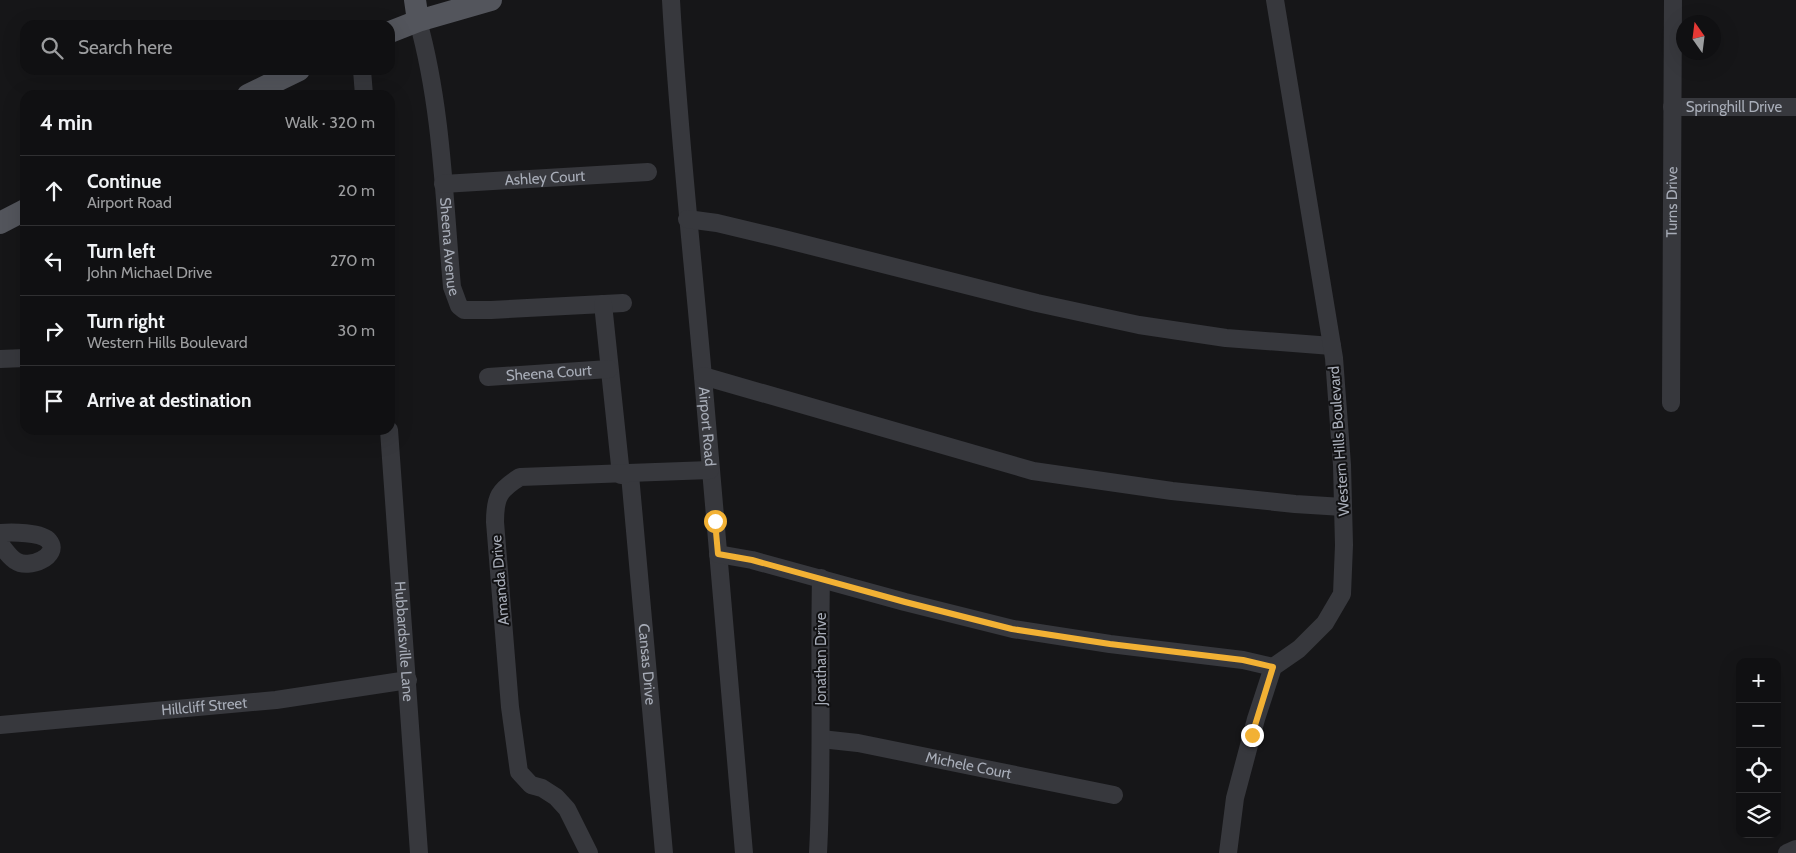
<!DOCTYPE html>
<meta charset="utf-8">
<style>
body{margin:0;font-family:Cabin,sans-serif;background:#19191b;color:#f1f3f6}
.controls{position:absolute;right:15px;bottom:15px;display:grid;overflow:hidden;border-radius:10px;box-shadow:0 5px 20px #0002}
.controls button{width:45px;height:45px;display:grid;place-items:center;padding:0;border:0;border-bottom:1px solid #303032;background:#101012;color:#f1f3f6;font:25px sans-serif}
.compass{position:absolute;left:1676px;top:15px;width:45px;height:45px;border-radius:50%;background:#101012;box-shadow:0 5px 20px #0002;rotate:346deg}
.stop{position:absolute;width:15px;height:15px;margin:-11px;border:4px solid #f2b134;border-radius:50%;background:#fff}
.stop.end{background:#f2b134;border-color:#fff;box-shadow:0 1px 5px #0008}
.list{margin:0;padding:0;list-style:none}
h2{display:flex;justify-content:space-between;align-items:center;height:65px;margin:0;padding:0 20px;font-size:21px}
h2 small{font-size:16px;font-weight:400;color:#9c9d9f}
.list li{display:grid;grid-template-columns:32px 1fr auto;gap:15px;align-items:center;box-sizing:border-box;height:70px;padding:0 20px;border-top:1px solid #303032}
.list b{display:block;font-size:19px;white-space:nowrap}
.list p{margin:0;font-size:16px;white-space:nowrap;color:#9c9d9f}
.list em{font-size:16px;font-style:normal;color:#9c9d9f}
.icon{flex:none;width:28px;height:28px;fill:none;stroke:currentColor;stroke-width:2;stroke-linecap:round;stroke-linejoin:round}
.map{position:relative;flex:none;width:1796px;height:853px;overflow:hidden}
.search{position:absolute;background:#101012;box-shadow:0 5px 20px #0002;left:20px;top:20px;width:375px;height:55px;display:flex;align-items:center;gap:12px;box-sizing:border-box;padding:0 18px;border-radius:15px;color:#9c9d9f;font-size:19px}
.panel{position:absolute;background:#101012;box-shadow:0 5px 20px #0002;left:20px;top:90px;width:375px;height:345px;border-radius:15px}
.map>svg:first-child{display:block}
.lines{fill:none;stroke-linecap:round;stroke-linejoin:round}
.minor{stroke:#37383d;stroke-width:18}
.major{stroke:#53555c;stroke-width:22}
.route{stroke:#f2b134;stroke-width:6}
.labels{text-anchor:middle;stroke-width:4;stroke-linejoin:round;paint-order:stroke}
.street-label{font-size:15px;fill:#a8adb8;stroke:#111113}
</style>
<div class="map">
<svg width="1796" height="853" viewBox="0 0 1796 853">
<rect width="100%" height="100%" fill="#161618"/>
<g class="lines">
<g class="minor">
<path id="s1" d="M671 0C678 126 692 251 703 377 716 536 729 695 744 853"/>
<path id="s2" d="M418 21C442 107 444 199 452 287L459 306 464 310H491L623 303"/>
<path d="M362 70 364 95"/>
<path id="s3" d="M1672 107H1796"/>
<path id="s4" d="M443 184 648 172"/>
<path d="M687 219 717 223 776 237 1037 303 1139 325 1226 338 1332 346"/>
<path d="M603 304 621 475"/>
<path d="M0 359 25 358"/>
<path d="M703 376 1033 471 1172 491 1295 504 1343 507"/>
<path id="s5" d="M488 377 609 369"/>
<path id="s6" d="M1671 403 1673 0"/>
<path id="s7" d="M389 430 419 853"/>
<path id="s8" d="M630 475 664 853"/>
<path d="M0 533C11 532 42 532 49 541 61 556 28 570 16 561 10 558 5 550 0 544"/>
<path d="M718 554 752 560 905 602 1013 629 1110 644 1243 660 1273 667"/>
<path id="s9" d="M0 725 276 700 408 680"/>
<path id="s10" d="M821 739 858 743 1114 795"/>
<path d="M589 853 567 809 556 797 542 788 531 785 519 772 510 707 495 522C495 497 499 490 520 477L710 470"/>
<path d="M818 853C823 762 819 670 821 578"/>
<path d="M1228 853 1235 798 1256 719 1273 667 1299 649 1325 623 1342 594 1344 545 1342 465 1334 358 1275 0"/>
<path d="M1787 853 1796 849"/>
</g>
<path class="major" d="M415 0 418 21
M390 32 418 21 491 0
M248 95 299 70
M0 223 25 210"/>
</g>
<g class="lines">
<path class="route" d="M715 521 718 554 752 560 905 602 1012 629 1110 644 1243 660 1273 667 1252 735"/>
</g>
<g class="labels">
<g class="street-label">
<text dy="5" stroke="none"><textPath href="#s3" startOffset="62">Springhill Drive</textPath></text>
<text dy="5" stroke="none"><textPath href="#s4" startOffset="102">Ashley Court</textPath></text>
<text dy="5" stroke="none"><textPath href="#s6" startOffset="201">Turns Drive</textPath></text>
<text dy="5" stroke="none"><textPath href="#s2" startOffset="228">Sheena Avenue</textPath></text>
<text dy="5" stroke="none"><textPath href="#s5" startOffset="61">Sheena Court</textPath></text>
<text dy="5" stroke="none"><textPath href="#s1" startOffset="428">Airport Road</textPath></text>
<text transform="translate(1339 441) rotate(-94)" y="5">Western Hills Boulevard</text>
<text transform="translate(500 580) rotate(-95)" y="5">Amanda Drive</text>
<text dy="5" stroke="none"><textPath href="#s7" startOffset="212">Hubbardsville Lane</textPath></text>
<text transform="translate(821 659) rotate(-90)" y="5">Jonathan Drive</text>
<text dy="5" stroke="none"><textPath href="#s8" startOffset="190">Cansas Drive</textPath></text>
<text dy="5" stroke="none"><textPath href="#s9" startOffset="205">Hillcliff Street</textPath></text>
<text dy="5" stroke="none"><textPath href="#s10" startOffset="150">Michele Court</textPath></text>
</g>
</g>
</svg>
<div class="controls">
<button>+</button>
<button>−</button>
<button><svg class="icon" aria-label="locate" viewBox="0 0 24 24"><circle cx="12" cy="12" r="6"/><path d="M12 2v4M12 18v4M2 12h4M18 12h4"/></svg></button>
<button><svg class="icon" aria-label="layers" viewBox="0 0 24 24"><path d="M12 4l9 5-9 5-9-5zM3 14l9 5 9-5"/></svg></button>
</div>
<svg class="compass" viewBox="-18 -18 36 36"><path d="M0-13l5 13h-10z" fill="#e53935"/><path d="M0 13l5-13h-10z" fill="#9c9d9f"/></svg>
<div class="stop" style="left:715px;top:521px"></div>
<div class="stop end" style="left:1252px;top:735px"></div>
<div class="search"><svg class="icon" aria-label="search" viewBox="0 0 24 24"><circle cx="10" cy="10" r="6"/><path d="M15 15l6 6"/></svg>Search here</div>
<section class="panel">
<h2>4 min<small>Walk · 320 m</small></h2>
<ul class="list">
<li><svg class="icon" aria-label="ahead" viewBox="0 0 24 24"><path d="M12 20V5M6 11l6-6 6 6"/></svg><div><b>Continue</b><p>Airport Road</p></div><em>20 m</em></li>
<li><svg class="icon" aria-label="left" viewBox="0 0 24 24"><path d="M17 20v-9H6M10 6l-5 5 5 5"/></svg><div><b>Turn left</b><p>John Michael Drive</p></div><em>270 m</em></li>
<li><svg class="icon" aria-label="right" viewBox="0 0 24 24"><path d="M7 20v-9h11M14 6l5 5-5 5"/></svg><div><b>Turn right</b><p>Western Hills Boulevard</p></div><em>30 m</em></li>
<li><svg class="icon" aria-label="arrive" viewBox="0 0 24 24"><path d="M6 21V4h12l-3 4 3 4H6"/></svg><div><b>Arrive at destination</b></div></li>
</ul>
</section>
</div>
